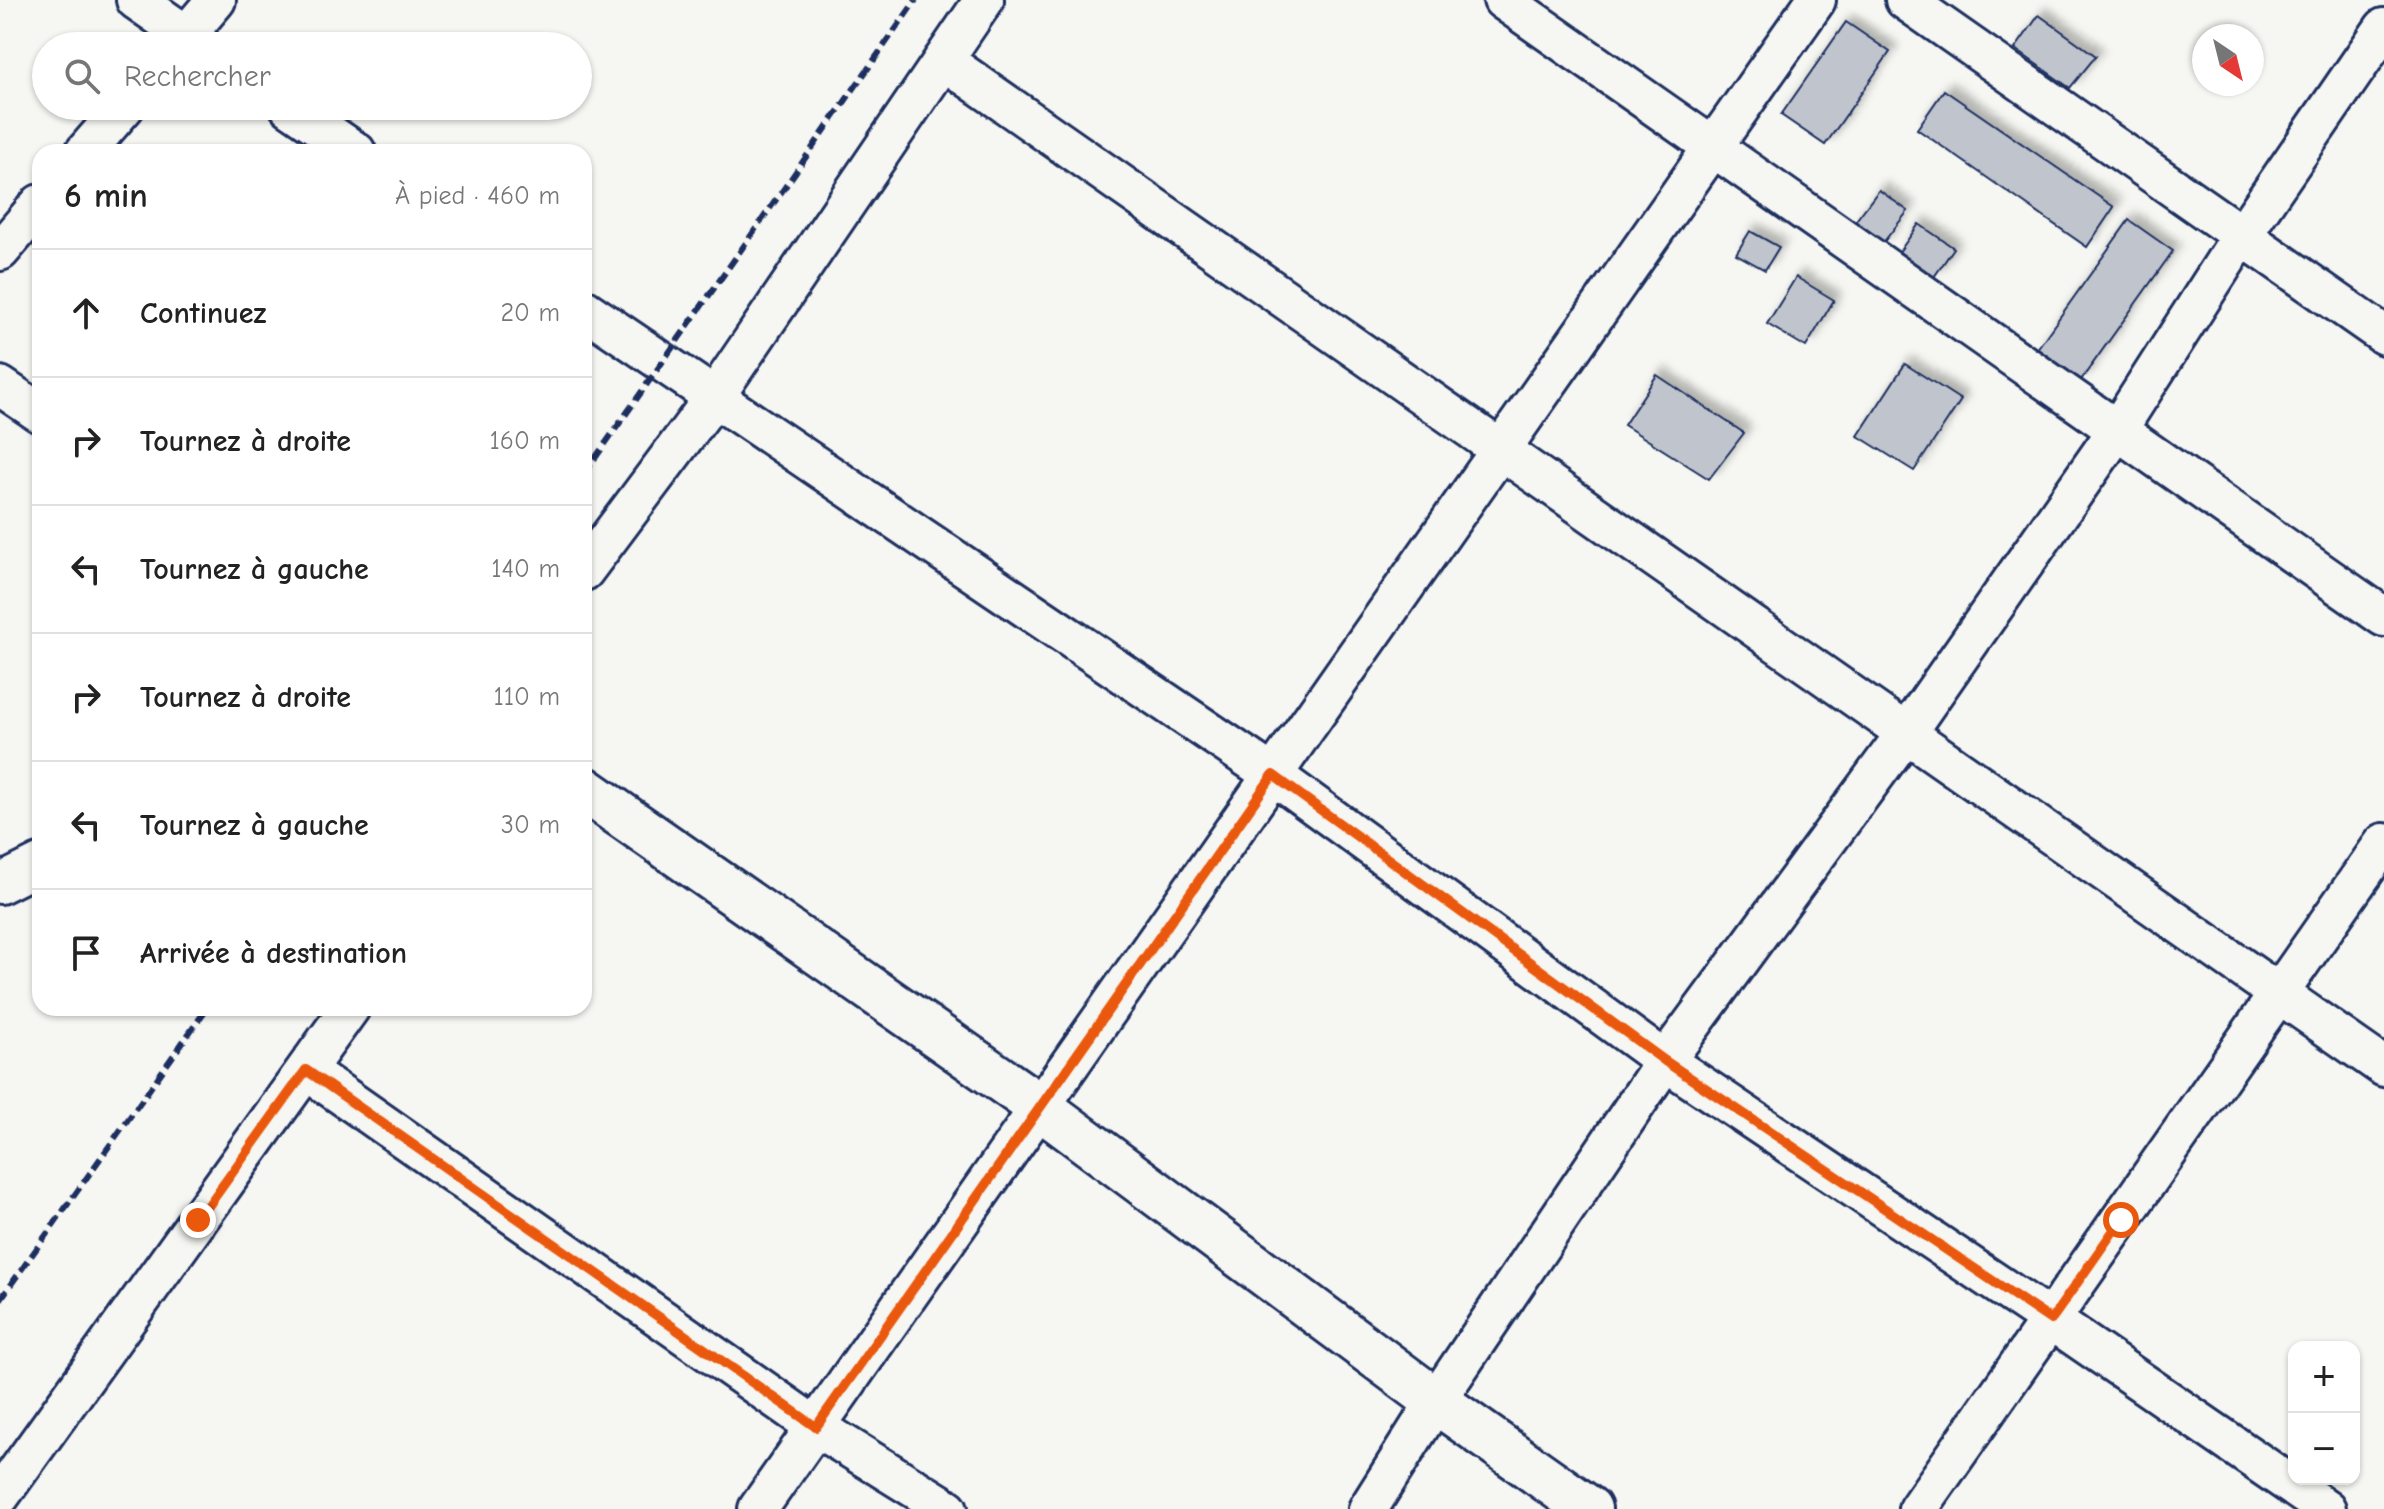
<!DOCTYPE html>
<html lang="fr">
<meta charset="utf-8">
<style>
body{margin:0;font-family:"Comic Neue",sans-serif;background:#f6f6f6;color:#222}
.controls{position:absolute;right:24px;bottom:24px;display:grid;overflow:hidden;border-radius:16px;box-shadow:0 2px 6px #0004}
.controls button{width:72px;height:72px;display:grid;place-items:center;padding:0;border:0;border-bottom:2px solid #e0e0e0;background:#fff;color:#222;font:40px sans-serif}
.compass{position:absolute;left:2192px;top:24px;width:72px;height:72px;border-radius:50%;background:#fff;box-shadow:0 2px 6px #0004;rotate:145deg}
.stop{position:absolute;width:24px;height:24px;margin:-18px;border:6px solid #ea580c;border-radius:50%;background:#fff}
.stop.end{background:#ea580c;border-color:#fff;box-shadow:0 2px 8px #0008}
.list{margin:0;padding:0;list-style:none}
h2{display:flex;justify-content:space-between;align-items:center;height:104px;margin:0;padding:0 32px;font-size:34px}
h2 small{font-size:26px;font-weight:400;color:#767676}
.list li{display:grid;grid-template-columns:52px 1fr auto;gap:24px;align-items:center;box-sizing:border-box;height:128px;padding:0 32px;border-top:2px solid #e0e0e0}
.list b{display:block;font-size:30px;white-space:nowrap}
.list em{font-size:26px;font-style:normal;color:#767676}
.icon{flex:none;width:44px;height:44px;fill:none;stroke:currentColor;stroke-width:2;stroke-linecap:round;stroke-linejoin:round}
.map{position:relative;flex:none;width:2384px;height:1509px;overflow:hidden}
.search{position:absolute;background:#fff;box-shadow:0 2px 6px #0004;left:32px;top:32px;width:560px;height:88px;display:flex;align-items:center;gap:20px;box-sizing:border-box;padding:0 28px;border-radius:44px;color:#767676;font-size:30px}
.panel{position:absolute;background:#fff;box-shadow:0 2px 6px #0004;left:32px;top:144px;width:560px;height:872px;border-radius:24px}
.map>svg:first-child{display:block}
.building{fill:#c0c4cd;stroke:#1b2f5e;stroke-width:2;filter:url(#shadow)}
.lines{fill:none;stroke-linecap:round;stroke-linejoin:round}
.minor-casing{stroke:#1b2f5e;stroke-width:44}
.major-casing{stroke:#1b2f5e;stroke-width:50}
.minor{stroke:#f6f6f2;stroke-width:38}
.major{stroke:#f6f6f2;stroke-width:44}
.rail{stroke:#1b2f5e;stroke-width:6;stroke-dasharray:12 6;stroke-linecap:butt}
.route{stroke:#ea580c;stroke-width:10}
</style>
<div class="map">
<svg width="2384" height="1509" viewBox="0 0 2384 1509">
<defs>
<filter id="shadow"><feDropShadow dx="7" dy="-7" stdDeviation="4" flood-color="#0004"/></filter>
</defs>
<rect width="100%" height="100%" fill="#f6f6f2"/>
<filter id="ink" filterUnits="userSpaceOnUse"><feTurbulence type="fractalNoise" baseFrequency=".0125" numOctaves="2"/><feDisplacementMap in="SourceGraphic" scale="16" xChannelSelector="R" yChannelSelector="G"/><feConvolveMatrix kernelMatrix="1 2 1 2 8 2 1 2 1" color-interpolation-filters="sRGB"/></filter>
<g filter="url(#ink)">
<path class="building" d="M2039 15 2096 56 2070 88 2015 49Z
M1846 22 1890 52 1825 145 1781 115Z
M1944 90 2114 207 2087 247 1917 129Z
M1879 190 1908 211 1882 244 1854 223Z
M2129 220 2173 251 2081 380 2037 349Z
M1919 224 1954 248 1934 277 1899 252Z
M1750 231 1779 247 1765 270 1736 254Z
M1796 277 1834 300 1806 347 1767 324Z
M1905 364 1961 400 1914 471 1858 436Z
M1657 375 1744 433 1709 479 1624 425Z"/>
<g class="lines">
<defs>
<path id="minor" d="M136 0 202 46
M1503 0 2384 617
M1905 0 2384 335
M177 46 216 0
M943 60 2384 1067
M289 106 356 152
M85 152 125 106
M0 251 40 204
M584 309 1273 775 1665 1061 2051 1320 2326 1509
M0 386 40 413
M584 571 713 399 984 0
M0 884 40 864
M306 1070 816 1427 948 1509
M0 1496 350 1008
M758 1509 1816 0
M1368 1509 1436 1401 1665 1061 1906 733 2116 432 2242 235 2384 28
M1918 1509 2384 843"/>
<path id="major" d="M584 789 1040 1107 1436 1401 1589 1509"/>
</defs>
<use href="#minor" class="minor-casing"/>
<use href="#major" class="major-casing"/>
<use href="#minor" class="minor"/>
<use href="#major" class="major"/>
<path class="rail" d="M584 474 916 0
M0 1300 207 1008"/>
</g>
</g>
<g class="lines" filter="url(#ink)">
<path class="route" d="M198 1220 306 1070 816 1427 1273 775 1665 1061 2051 1320 2121 1220"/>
</g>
</svg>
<div class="controls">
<button>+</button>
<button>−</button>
</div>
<svg class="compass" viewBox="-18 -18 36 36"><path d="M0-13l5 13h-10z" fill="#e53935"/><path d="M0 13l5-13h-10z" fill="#767676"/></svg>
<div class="stop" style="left:2121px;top:1220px"></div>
<div class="stop end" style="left:198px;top:1220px"></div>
<div class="search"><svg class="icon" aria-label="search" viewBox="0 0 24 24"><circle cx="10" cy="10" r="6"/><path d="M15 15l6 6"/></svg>Rechercher</div>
<section class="panel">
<h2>6 min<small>À pied · 460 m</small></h2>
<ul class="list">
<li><svg class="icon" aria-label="ahead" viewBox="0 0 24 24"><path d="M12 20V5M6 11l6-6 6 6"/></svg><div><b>Continuez</b></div><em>20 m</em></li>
<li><svg class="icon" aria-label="right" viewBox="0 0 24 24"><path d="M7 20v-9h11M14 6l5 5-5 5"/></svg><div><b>Tournez à droite</b></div><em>160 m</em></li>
<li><svg class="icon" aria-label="left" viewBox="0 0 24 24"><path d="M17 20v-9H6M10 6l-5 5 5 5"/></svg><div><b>Tournez à gauche</b></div><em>140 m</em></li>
<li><svg class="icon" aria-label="right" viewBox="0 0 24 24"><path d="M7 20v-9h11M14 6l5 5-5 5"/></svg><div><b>Tournez à droite</b></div><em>110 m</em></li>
<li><svg class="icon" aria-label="left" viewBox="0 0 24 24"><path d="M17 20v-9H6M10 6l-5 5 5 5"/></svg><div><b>Tournez à gauche</b></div><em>30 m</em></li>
<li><svg class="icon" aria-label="arrive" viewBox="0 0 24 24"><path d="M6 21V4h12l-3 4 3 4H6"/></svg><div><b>Arrivée à destination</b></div></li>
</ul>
</section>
</div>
